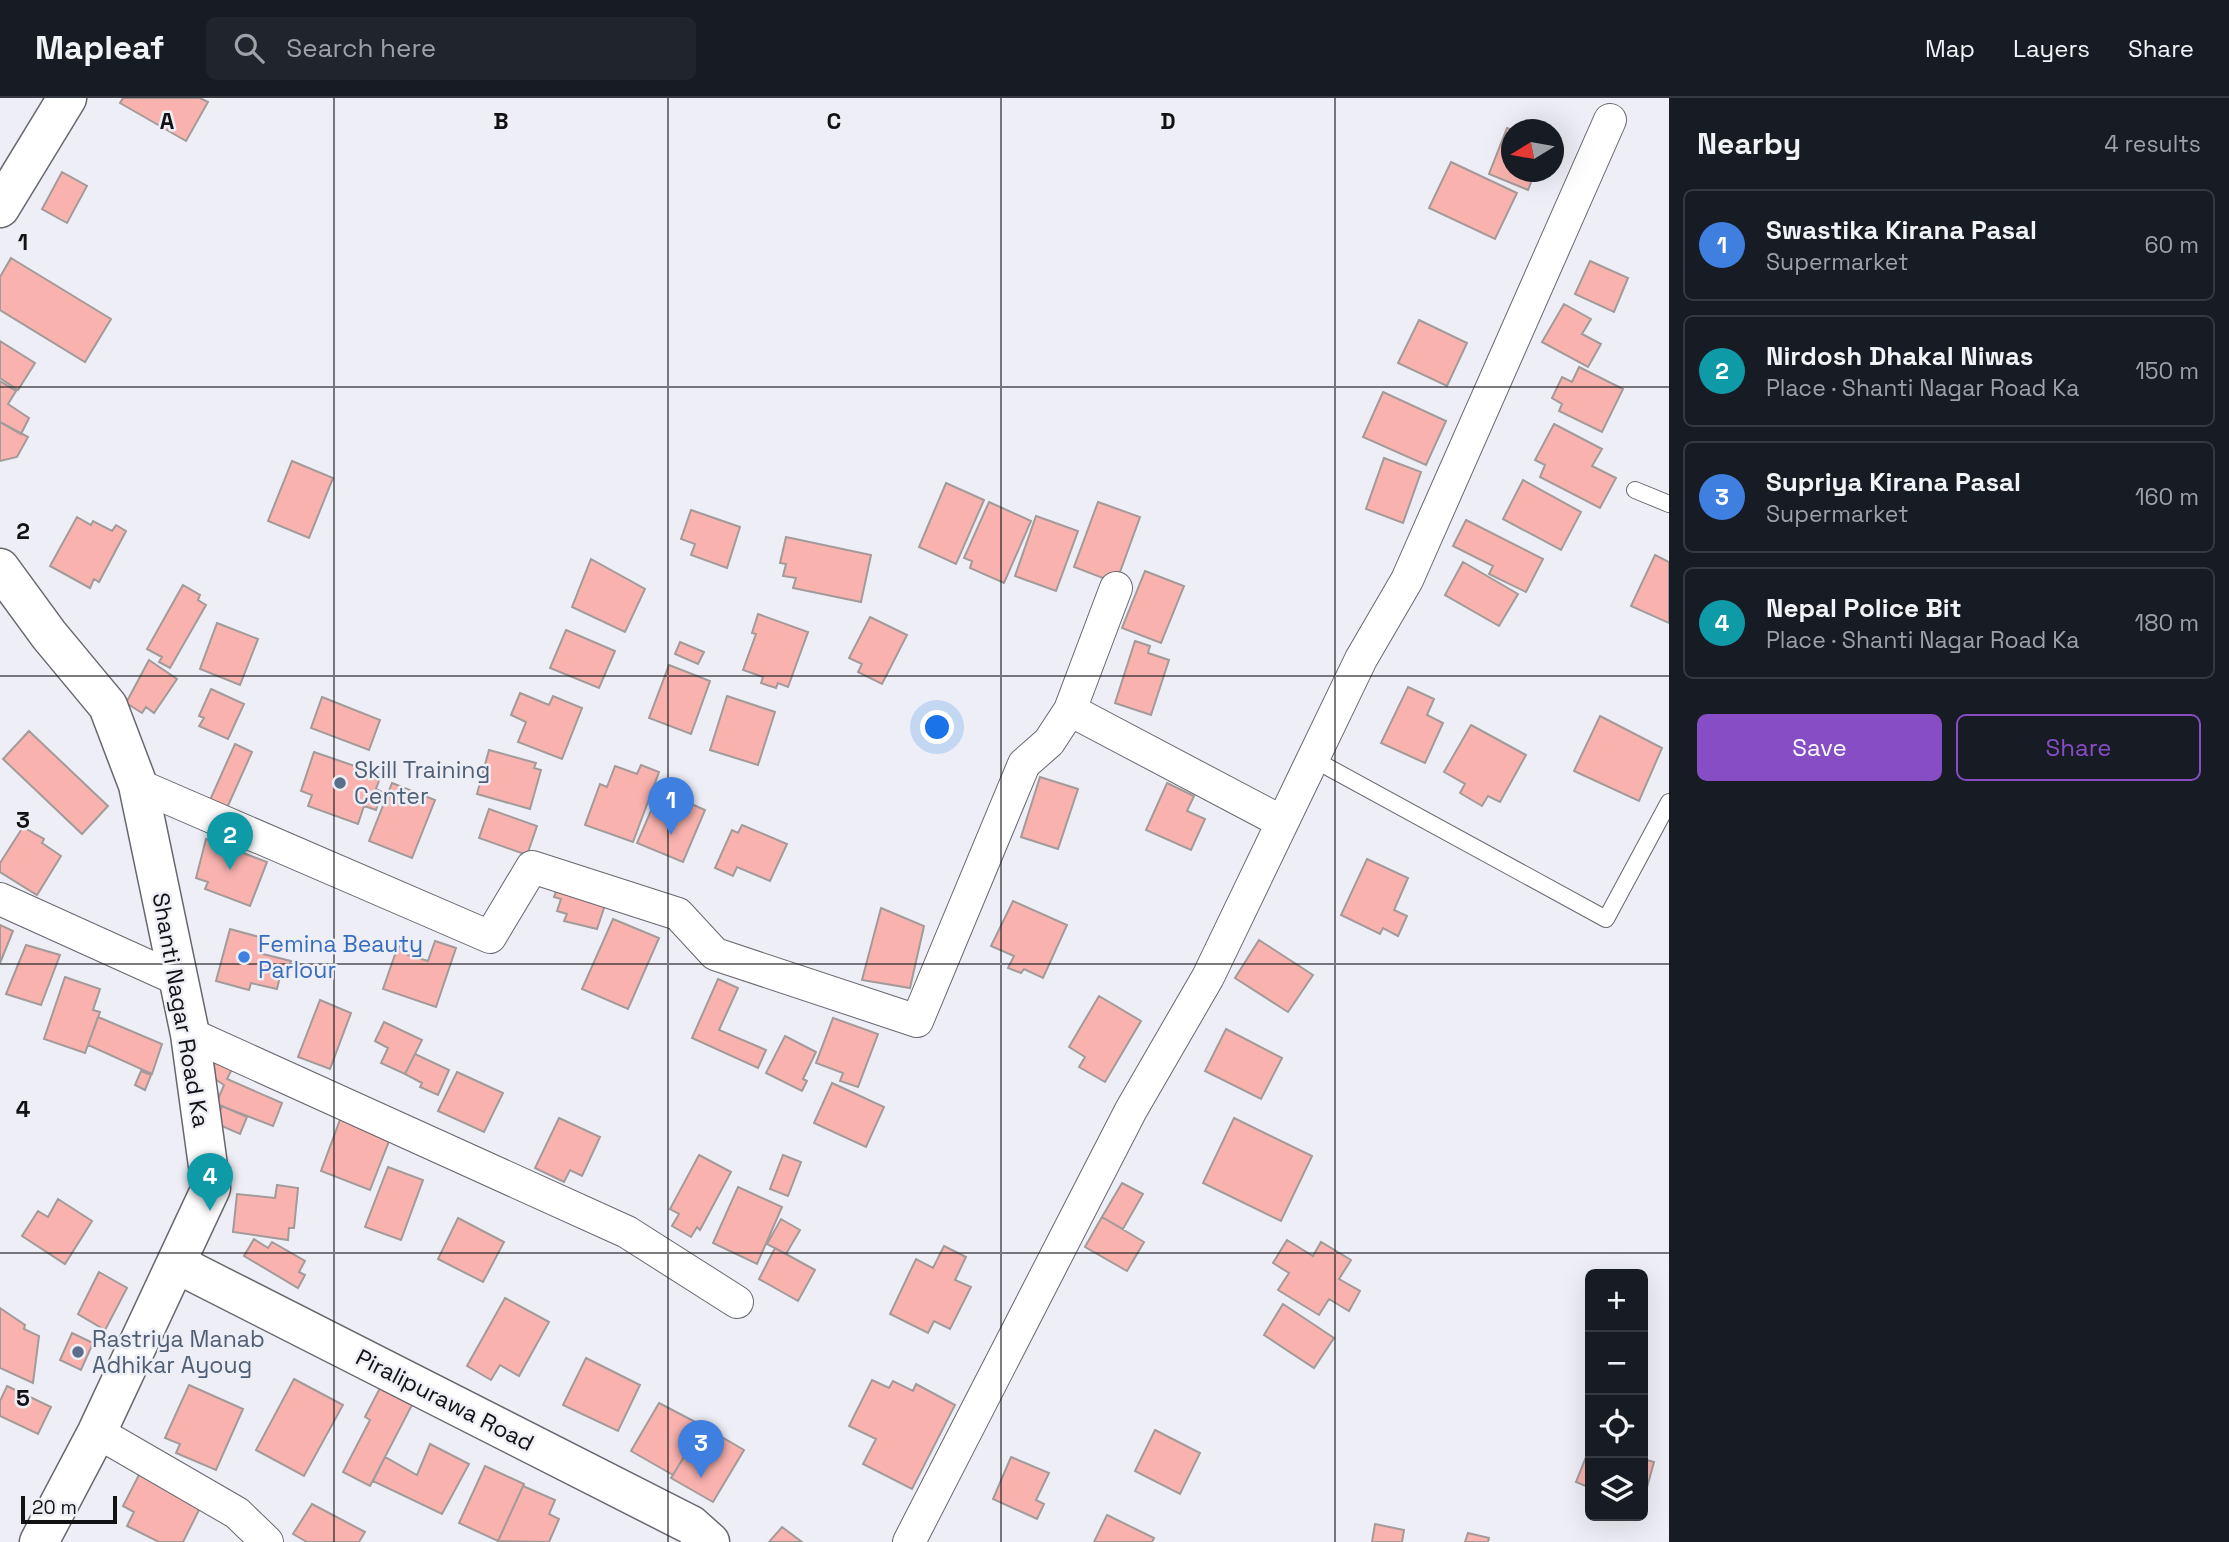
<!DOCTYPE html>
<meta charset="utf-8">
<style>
body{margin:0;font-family:"Space Grotesk",sans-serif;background:#20242c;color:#f1f3f6}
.controls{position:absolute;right:21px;bottom:21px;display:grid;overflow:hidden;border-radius:10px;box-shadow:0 7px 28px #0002}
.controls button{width:63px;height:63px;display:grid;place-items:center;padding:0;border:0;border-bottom:2px solid #363941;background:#171b24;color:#f1f3f6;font:35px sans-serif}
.compass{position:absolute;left:1501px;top:21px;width:63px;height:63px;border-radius:50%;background:#171b24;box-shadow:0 7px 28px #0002;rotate:259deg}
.scale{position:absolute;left:21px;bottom:18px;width:96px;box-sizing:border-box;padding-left:7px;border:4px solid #121215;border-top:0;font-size:19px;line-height:24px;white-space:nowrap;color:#121215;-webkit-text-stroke:5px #eeeff6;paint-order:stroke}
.you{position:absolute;left:938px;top:630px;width:24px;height:24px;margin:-18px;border:5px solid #fff;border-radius:50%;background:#1a73e8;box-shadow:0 0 0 10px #1a73e833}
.badge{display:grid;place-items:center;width:46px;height:46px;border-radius:50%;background:#874dc4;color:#fff;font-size:23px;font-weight:700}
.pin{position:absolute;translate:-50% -58px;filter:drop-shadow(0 2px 4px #0008)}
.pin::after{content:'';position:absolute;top:37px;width:24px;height:21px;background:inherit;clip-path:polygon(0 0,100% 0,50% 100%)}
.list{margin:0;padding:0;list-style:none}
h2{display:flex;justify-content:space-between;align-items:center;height:91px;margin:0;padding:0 28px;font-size:30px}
h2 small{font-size:23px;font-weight:400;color:#9ea1a6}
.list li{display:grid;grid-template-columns:46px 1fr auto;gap:21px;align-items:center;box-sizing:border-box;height:112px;margin:0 14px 14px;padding:0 14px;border:2px solid #363941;border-radius:10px}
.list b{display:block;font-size:26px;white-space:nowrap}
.list p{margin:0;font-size:23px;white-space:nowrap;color:#9ea1a6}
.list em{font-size:23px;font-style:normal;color:#9ea1a6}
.actions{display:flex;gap:14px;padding:21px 28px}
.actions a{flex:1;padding:16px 0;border:2px solid #874dc4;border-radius:10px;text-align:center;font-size:24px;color:#874dc4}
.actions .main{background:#874dc4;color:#fff}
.icon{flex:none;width:38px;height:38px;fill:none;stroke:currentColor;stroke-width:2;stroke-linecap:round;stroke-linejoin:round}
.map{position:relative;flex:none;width:1669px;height:1444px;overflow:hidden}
header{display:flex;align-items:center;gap:42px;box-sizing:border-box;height:98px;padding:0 35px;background:#171b24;border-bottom:2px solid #363941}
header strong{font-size:33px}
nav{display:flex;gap:38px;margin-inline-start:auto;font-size:24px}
.search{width:490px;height:63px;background:#20242c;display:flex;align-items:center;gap:18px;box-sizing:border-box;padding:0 24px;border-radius:10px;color:#9ea1a6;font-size:26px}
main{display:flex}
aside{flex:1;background:#171b24}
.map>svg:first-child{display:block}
.building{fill:#f9b2ae;stroke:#a39a9a;stroke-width:2}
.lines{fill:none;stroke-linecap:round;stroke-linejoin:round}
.lane-casing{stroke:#67676e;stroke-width:18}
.street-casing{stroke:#67676e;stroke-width:34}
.secondary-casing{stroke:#67676e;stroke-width:41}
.lane{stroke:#fff;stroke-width:16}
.street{stroke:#fff;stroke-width:32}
.secondary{stroke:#fff;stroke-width:38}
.grid{fill:none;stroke:#121215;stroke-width:2;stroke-opacity:0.55}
.service-dot{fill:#5c6f8a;stroke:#eeeff6;stroke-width:2.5}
.shop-dot{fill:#3f7fe0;stroke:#eeeff6;stroke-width:2.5}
.labels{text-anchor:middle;stroke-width:5;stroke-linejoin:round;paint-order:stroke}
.service-label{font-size:23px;fill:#4e5e75;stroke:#eeeff6;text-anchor:start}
.shop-label{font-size:23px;fill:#366cbe;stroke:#eeeff6;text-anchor:start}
.street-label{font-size:23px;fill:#121215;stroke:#eeeff6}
.grid-label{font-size:23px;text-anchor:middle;font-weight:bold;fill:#121215;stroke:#eeeff6;stroke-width:5;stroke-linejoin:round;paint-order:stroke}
</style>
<header>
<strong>Mapleaf</strong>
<div class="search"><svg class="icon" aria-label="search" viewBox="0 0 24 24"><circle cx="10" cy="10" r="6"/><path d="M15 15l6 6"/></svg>Search here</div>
<nav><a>Map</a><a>Layers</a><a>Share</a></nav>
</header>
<main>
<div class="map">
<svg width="1669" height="1444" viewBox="0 0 1669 1444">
<rect width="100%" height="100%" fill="#eeeff6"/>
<path class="building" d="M123 0H200L208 4 186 43 120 5Z
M1507 30 1512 32V74H1535L1528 92 1489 76Z
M1451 64 1517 95 1495 141 1429 110Z
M62 74 87 88 67 125 42 111Z
M11 160 111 221 85 264 0 212V179Z
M1590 163 1628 180 1614 214 1575 196Z
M1564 206 1591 221 1582 236 1601 246 1588 269 1542 244Z
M1419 222 1467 245 1447 288 1398 265Z
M0 243 35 265 18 292 0 280Z
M1579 269 1623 291 1602 334 1559 313 1562 306 1552 300 1562 279 1572 284Z
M0 283 16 293 8 306 29 320 21 336 0 324Z
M1383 294 1446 323 1426 367 1363 339Z
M0 324 28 339 17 359 0 363Z
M1554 326 1602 351 1592 368 1616 380 1600 410 1540 379 1545 367 1535 362Z
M1384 360 1421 374 1403 425 1366 411Z
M292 363 333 380 309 440 268 423Z
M1523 382 1581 414 1561 452 1503 421Z
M946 385 984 402 956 466 919 449Z
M989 404 1031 423 1004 485 970 470 972 463 964 460Z
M1098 404 1140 419 1116 485 1074 469Z
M691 412 740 429 727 470 691 457 695 446 681 441Z
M1036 418 1078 433 1056 493 1015 478Z
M77 419 91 427 93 423 112 433 116 427 126 433 99 484 94 481 90 490 50 468Z
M1466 422 1543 461 1526 494 1489 476 1493 468 1453 448Z
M786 439 871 457 861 504 793 490 796 480 783 478 786 466 780 465Z
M1655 457 1669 464V525L1631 508Z
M591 461 645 491 625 534 572 509Z
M1463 464 1518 496 1499 528 1445 497Z
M1145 473 1184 488 1161 545 1122 530Z
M183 487 200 497 198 502 206 507 170 570 159 564 162 559 147 551Z
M758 516 808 534 788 589 778 585 776 590 761 585 763 579 743 572 756 536 752 535Z
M870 519 907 537 882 586 858 574 862 566 849 560Z
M217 525 258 541 240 587 200 571Z
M566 532 615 553 599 590 550 570Z
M1135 543 1150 548 1148 555 1169 562 1151 617 1115 605Z
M680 544 704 554 698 566 675 556Z
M149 562 177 581 154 615 146 609 142 615 126 605Z
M669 567 710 583 691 636 649 620Z
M1408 589 1434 601 1427 617 1443 625 1425 665 1381 645Z
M211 591 244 606 228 641 199 628 204 620 199 618Z
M520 595 549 607 553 598 582 610 562 661 518 644 526 624 511 617Z
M727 598 775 614 758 667 710 652Z
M322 599 380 622 369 652 311 630Z
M1600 618 1662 650 1639 703 1574 673Z
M1471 627 1526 657 1500 704 1488 698 1482 708 1460 695 1465 686 1444 674Z
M29 633 108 708 82 736 3 661Z
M235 646 252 654 227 710 210 702Z
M489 652 536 665 534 670 541 672 530 711 477 696Z
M314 654 381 677 376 691 382 694 376 712 364 708 358 726 308 708 312 697 301 693Z
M641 667 659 674 633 744 585 727 600 686 607 689 615 668 637 676Z
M1040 679 1078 691 1058 751 1021 739Z
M392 685 435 702 412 760 369 743Z
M1167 685 1194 698 1187 713 1205 721 1191 752 1146 732Z
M660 692 705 712 683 764 637 745Z
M489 711 537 728 527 757 479 740Z
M742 727 787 746 770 783 737 769 733 778 715 770 732 732 738 735Z
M23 729 44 741 42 745 61 758 37 797 0 774V765Z
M206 741 267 764 250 808 205 791 208 784 196 780Z
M1367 761 1408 780 1394 812 1407 818 1398 838 1383 830 1380 836 1341 817Z
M561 779 605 807 597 831 564 823 567 816 557 813 561 801 554 799Z
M1013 803 1067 827 1043 880 1024 871 1021 875 1008 870 1014 858 991 848Z
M881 810 924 828 910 890 862 882Z
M613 821 659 840 628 911 582 891Z
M0 827 13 833 0 865Z
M230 831 263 840 259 855 291 863 287 880 280 878 277 891 251 885 249 892 216 883Z
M1259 842 1313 877 1288 914 1235 880Z
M435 843 456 850 436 909 383 891 398 848 409 852 408 857 428 863Z
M26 847 60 857 41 907 6 896Z
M65 879 100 891 93 912 100 914 85 955 44 941Z
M718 881 738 890 719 932 766 952 758 970 692 940Z
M1099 898 1141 923 1105 984 1079 969 1085 959 1069 949Z
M320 902 351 915 330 971 298 959Z
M98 919 162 946 152 976 88 947Z
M833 920 878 936 858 989 840 983 843 975 816 965Z
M384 924 422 942 405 976 381 965 388 950 375 943Z
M1226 931 1282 960 1261 1001 1205 973Z
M785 938 816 954 803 981 807 983 802 993 766 975Z
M213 952 236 963 227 981 282 1005 273 1028 216 1006 224 987 206 975Z
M415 956 449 972 438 997 420 989 422 985 405 976Z
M141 973 151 977 145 992 135 987Z
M457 974 503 995 484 1034 438 1013Z
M832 985 884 1009 866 1049 814 1025Z
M222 1008 247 1019 240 1036 215 1025Z
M341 1019 391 1038 370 1092 321 1073Z
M559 1020 600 1039 582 1078 570 1072 564 1084 535 1070Z
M1234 1020 1312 1058 1281 1123 1203 1085Z
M699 1057 731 1074 700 1132 697 1129 691 1139 672 1128 679 1116 670 1111Z
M783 1057 801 1064 788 1098 770 1091Z
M388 1069 423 1082 401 1142 365 1129Z
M1122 1085 1143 1096 1123 1131 1102 1119Z
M277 1087 298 1090 294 1130H289L288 1142 233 1134 237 1096 275 1100Z
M738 1089 782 1109 757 1166 713 1145Z
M58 1101 92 1123 65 1166 22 1138 38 1113 48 1119Z
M1102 1119 1144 1144 1127 1173 1085 1149Z
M458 1120 504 1144 483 1184 438 1161Z
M781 1121 800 1132 786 1156 767 1146Z
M254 1141 268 1150 272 1144 305 1163 299 1174 305 1177 298 1190 244 1158Z
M1287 1142 1313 1158 1321 1144 1351 1162 1339 1181 1360 1193 1349 1213 1329 1201 1319 1217 1278 1192 1289 1175 1273 1165Z
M944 1148 966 1159 955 1182 971 1189 950 1231 934 1223 928 1235 890 1216 916 1161 933 1170Z
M775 1150 815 1172 798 1203 759 1181Z
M99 1174 127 1190 105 1232 78 1216Z
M505 1200 549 1224 519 1278 500 1267 491 1282 467 1268Z
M1283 1206 1334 1240 1314 1270 1264 1237Z
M0 1210 25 1227 24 1231 39 1238 33 1285 0 1270Z
M72 1235 93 1245 81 1272 60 1262Z
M586 1260 640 1287 618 1333 563 1307Z
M294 1281 343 1307 304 1378 256 1352Z
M872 1282 889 1290 893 1283 913 1293 916 1286 955 1307 912 1391 863 1366 876 1341 849 1328Z
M189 1287 243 1311 216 1372 176 1355 180 1346 165 1340Z
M7 1288 51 1309 38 1336 0 1318V1303Z
M380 1290 412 1307 370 1388 343 1374 370 1322 365 1319Z
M659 1305 703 1328 673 1377 631 1353Z
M703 1328 744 1352 713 1404 671 1380Z
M1155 1332 1200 1355 1180 1396 1135 1373Z
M430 1346 469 1366 442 1416 373 1383 385 1359 417 1377Z
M1590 1349V1390L1576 1384Z
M1011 1359 1049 1375 1036 1402 1044 1406 1037 1421 993 1401Z
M1643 1361 1654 1364 1646 1393 1643 1392Z
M485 1368 524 1386 498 1443 459 1425Z
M143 1369 205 1400 183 1444H159L127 1428 134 1414 123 1408Z
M523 1388 555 1402 549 1416 559 1421 549 1444 498 1443Z
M312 1406 365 1434 359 1444H307L293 1436Z
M1107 1417 1154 1440 1152 1444H1094Z
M1375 1426 1404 1432 1402 1444H1372Z
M782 1429 802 1444H769Z
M1468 1435 1489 1440 1488 1444H1465Z"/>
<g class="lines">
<defs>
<path id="lane" d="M1635 392 1669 406
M1313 661 1606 821 1669 704"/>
<path id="street" d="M1070 612 1116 490
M138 687 490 839 532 769 678 816 715 856 917 923 1024 666 1049 644 1070 612 1282 724
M0 801 179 882
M190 936 627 1134 737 1204
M97 1334 237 1415 267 1444
M909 1444 1131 1012 1208 879 1361 561 1407 482 1610 22"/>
<path id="secondary" d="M0 110 67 0
M0 470 49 537 108 608 138 687 190 936 211 1090 97 1334 39 1444
M177 1166 691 1427 710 1444"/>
</defs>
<use href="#lane" class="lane-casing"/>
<use href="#street" class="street-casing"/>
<use href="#secondary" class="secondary-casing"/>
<use href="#lane" class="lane"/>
<use href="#street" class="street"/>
<use href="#secondary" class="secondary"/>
</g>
<path class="grid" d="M334 0V1444M668 0V1444M1001 0V1444M1335 0V1444M0 289H1669M0 578H1669M0 866H1669M0 1155H1669"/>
<g class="service-dot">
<circle cx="340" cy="685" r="7"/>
<circle cx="78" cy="1254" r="7"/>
</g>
<circle class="shop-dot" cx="244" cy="859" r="7"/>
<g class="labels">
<g class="service-label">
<text x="354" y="680">Skill Training<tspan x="354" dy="26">Center</tspan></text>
<text x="92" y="1249">Rastriya Manab<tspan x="92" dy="26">Adhikar Ayoug</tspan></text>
</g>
<g class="shop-label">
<text x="258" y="854">Femina Beauty<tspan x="258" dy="26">Parlour</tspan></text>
</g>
<g class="street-label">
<text transform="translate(181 912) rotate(80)" y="8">Shanti Nagar Road Ka</text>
<text transform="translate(445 1302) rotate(27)" y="8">Piralipurawa Road</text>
</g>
</g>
<g class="grid-label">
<text x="167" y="31">A</text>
<text x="501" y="31">B</text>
<text x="834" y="31">C</text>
<text x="1168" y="31">D</text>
<text x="23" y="152">1</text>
<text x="23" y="441">2</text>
<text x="23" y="730">3</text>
<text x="23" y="1019">4</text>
<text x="23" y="1308">5</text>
</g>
</svg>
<div class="controls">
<button>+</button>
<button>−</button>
<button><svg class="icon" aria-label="locate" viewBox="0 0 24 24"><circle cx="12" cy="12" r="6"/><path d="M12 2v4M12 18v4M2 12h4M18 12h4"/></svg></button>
<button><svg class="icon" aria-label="layers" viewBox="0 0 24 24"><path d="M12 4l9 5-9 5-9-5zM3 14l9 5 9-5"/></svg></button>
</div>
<svg class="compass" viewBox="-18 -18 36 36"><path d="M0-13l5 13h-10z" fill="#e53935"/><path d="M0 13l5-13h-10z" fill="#9ea1a6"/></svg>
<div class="scale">20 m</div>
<div class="you"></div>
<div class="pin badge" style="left:671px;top:737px;background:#3f7fe0">1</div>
<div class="pin badge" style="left:230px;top:772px;background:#0f9aa8">2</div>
<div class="pin badge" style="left:701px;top:1380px;background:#3f7fe0">3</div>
<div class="pin badge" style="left:210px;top:1113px;background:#0f9aa8">4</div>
</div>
<aside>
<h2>Nearby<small>4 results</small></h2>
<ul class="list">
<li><span class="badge" style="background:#3f7fe0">1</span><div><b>Swastika Kirana Pasal</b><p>Supermarket</p></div><em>60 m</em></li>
<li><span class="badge" style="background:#0f9aa8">2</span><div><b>Nirdosh Dhakal Niwas</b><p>Place · Shanti Nagar Road Ka</p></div><em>150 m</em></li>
<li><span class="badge" style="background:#3f7fe0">3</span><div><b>Supriya Kirana Pasal</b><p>Supermarket</p></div><em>160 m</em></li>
<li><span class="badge" style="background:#0f9aa8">4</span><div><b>Nepal Police Bit</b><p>Place · Shanti Nagar Road Ka</p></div><em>180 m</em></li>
</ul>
<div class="actions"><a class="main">Save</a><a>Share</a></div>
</aside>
</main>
